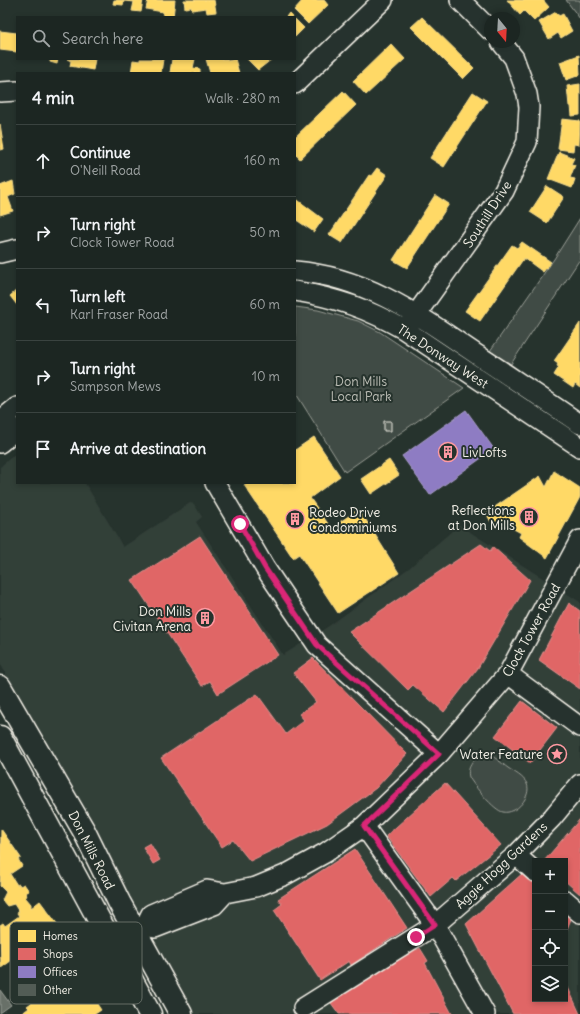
<!DOCTYPE html>
<meta charset="utf-8">
<style>
body{margin:0;font-family:Delius,sans-serif;background:#252e2a;color:#f1f3f6}
.controls{position:absolute;right:12px;bottom:12px;display:grid;overflow:hidden;border-radius:0px;box-shadow:0 2px 6px #0003}
.controls button{width:36px;height:36px;display:grid;place-items:center;padding:0;border:0;border-bottom:1px solid #3a4340;background:#1c2622;color:#f1f3f6;font:20px sans-serif}
.compass{position:absolute;left:484px;top:12px;width:36px;height:36px;border-radius:50%;background:#1c2622;box-shadow:0 2px 6px #0003;rotate:162deg}
.stop{position:absolute;width:12px;height:12px;margin:-9px;border:3px solid #db2777;border-radius:50%;background:#fff}
.stop.end{background:#db2777;border-color:#fff;box-shadow:0 1px 4px #0008}
.list{margin:0;padding:0;list-style:none}
h2{display:flex;justify-content:space-between;align-items:center;height:52px;margin:0;padding:0 16px;font-size:17px}
h2 small{font-size:13px;font-weight:400;color:#a0a5a5}
.list li{display:grid;grid-template-columns:26px 1fr auto;gap:12px;align-items:center;box-sizing:border-box;height:72px;padding:0 16px;border-top:1px solid #3a4340}
.list b{display:block;font-size:15px;white-space:nowrap}
.list p{margin:0;font-size:13px;white-space:nowrap;color:#a0a5a5}
.list em{font-size:13px;font-style:normal;color:#a0a5a5}
.icon{flex:none;width:22px;height:22px;fill:none;stroke:currentColor;stroke-width:2;stroke-linecap:round;stroke-linejoin:round}
.map{position:relative;flex:none;width:580px;height:1014px;overflow:hidden}
.search{position:absolute;background:#1c2622;box-shadow:0 2px 6px #0003;left:16px;top:16px;width:280px;height:44px;display:flex;align-items:center;gap:10px;box-sizing:border-box;padding:0 14px;border-radius:0px;color:#a0a5a5;font-size:15px}
.panel{position:absolute;background:#1c2622;box-shadow:0 2px 6px #0003;left:16px;top:72px;width:280px;height:412px;border-radius:0px}
.map>svg:first-child{display:block}
.built{fill:#333f39;fill-rule:evenodd}
.green{fill:#414b45;stroke:#9a9e96}
.water{fill:#676f68;stroke:#9fa39b}
.homes{fill:#ffd966;stroke:#fce08d}
.shops{fill:#e06666;stroke:#e6908d}
.offices{fill:#8e7cc3;stroke:#ad9fce}
.building{fill:#525c55;stroke:#f4f1e8}
.lines{fill:none;stroke-linecap:round;stroke-linejoin:round}
.minor-casing{stroke:#f4f1e8;stroke-width:22}
.major-casing{stroke:#f4f1e8;stroke-width:25}
.minor{stroke:#26332d;stroke-width:19}
.major{stroke:#26332d;stroke-width:22}
.route{stroke:#db2777;stroke-width:5}
.labels{text-anchor:middle;stroke-width:4;stroke-linejoin:round;paint-order:stroke}
.street-label{font-size:13px;fill:#f4f1e8;stroke:#26332d}
.park-label{font-size:13px;fill:#bebfb7;stroke:#26332d}
.poi-label{font-size:13px;fill:#f4f1e8;stroke:#26332d;text-anchor:end}
.key{fill:#26332d;stroke:#646c65;stroke-width:1}
.key-label{font-size:11px;fill:#f4f1e8}
</style>
<div class="map">
<svg width="580" height="1014" viewBox="0 0 580 1014">
<rect width="100%" height="100%" fill="#26332d"/>
<filter id="ink" filterUnits="userSpaceOnUse"><feTurbulence type="fractalNoise" baseFrequency=".025" numOctaves="2"/><feDisplacementMap in="SourceGraphic" scale="8" xChannelSelector="R" yChannelSelector="G"/><feConvolveMatrix kernelMatrix="1 2 1 2 8 2 1 2 1" color-interpolation-filters="sRGB"/></filter>
<g filter="url(#ink)">
<path class="built" d="M17 452V483H85L123 547 190 503 194 504 202 517 196 522 283 655 329 626 409 568 459 525 580 602V1014H190L0 663V467ZM535 861H565V999H535Z"/>
<path class="green" d="M566 0H580V19Z
M580 218V259L511 364 490 351 554 259Z
M295 307 318 310 358 321 380 332 464 388 345 472 295 392Z
M485 754C494 755 501 763 508 768 514 772 524 777 527 784 532 796 516 815 503 812 495 811 473 785 469 777 466 767 475 757 485 754Z"/>
<path class="water" d="M0 990 11 1005 0 1013Z"/>
<path class="homes" d="M114 0H143L141 12 132 11 134 2 124 1 123 5 113 4Z
M148 0H175L173 17 163 16V12L146 9Z
M184 0H214L216 12 207 13 206 8 192 10 191 7 185 8Z
M303 0H324L328 5 308 24 294 10Z
M507 0H543L549 7 534 21 524 11 520 15Z
M556 12 559 16 563 14 572 31 561 38 558 33 549 39 539 22Z
M289 13 293 17H286Z
M422 17 474 68 463 79 411 27Z
M295 19 304 28 295 37Z
M0 31 17 33V52L0 50Z
M391 44 405 59 366 95 353 81Z
M579 55 580 75 566 80 560 62Z
M50 59H58L57 64 50 62Z
M67 59H95L93 70 70 66 71 61Z
M140 59H163L161 73H131L133 60 140 61Z
M172 59H195L193 68 200 69V73H170Z
M206 59H227L228 61 235 59 239 73H210Z
M247 59H272L258 70Z
M580 84V115L572 116 571 106H569L567 86Z
M343 91 356 105 300 159 295 154V137Z
M473 92 487 101 444 167 430 158Z
M562 119 580 121 579 145 574 144 573 151 558 149Z
M0 124 4 149 0 150Z
M559 152 574 158 571 164 575 165 570 178 575 179 572 188 548 179Z
M377 168 387 175 342 243 329 235 369 175 371 176Z
M13 181 15 194 8 197 13 211 0 215V186Z
M547 186 564 197 547 223 530 212Z
M435 195 449 204 407 268 393 260Z
M295 198 323 219 314 232 295 219Z
M522 242 551 262 543 272 524 258 480 321 465 311 512 245 517 248Z
M17 290V305L10 296Z
M580 323V388L575 384 573 388 554 375 559 367 557 366 558 364 554 361Z
M314 437 340 476 310 498 331 528 359 509 399 573 338 613 299 554 293 558 244 485 247 483H295V450Z
M389 460 399 475 371 494 361 479Z
M554 471 580 488V497L547 558 519 537 521 533 501 522 497 525 494 520 491 522 486 513 540 476 546 487Z
M1 829 21 858 18 859 22 866 10 874 17 885 19 884 20 886 24 884 29 891 25 893 27 896 25 897 31 904V908L40 901 61 929 59 931 62 936 50 945 53 949 47 953 45 949 34 957 27 946 13 956 15 958 1 968 0 925 3 923 5 926 19 916 17 913 19 912 14 904 7 906 2 900 6 892 0 886Z
M79 974 100 1002 97 1004 101 1010 95 1014H21L29 1008 27 1006 41 996 43 999 57 989 55 986 61 982 63 985Z"/>
<path class="shops" d="M200 536 278 655 218 694 210 681 202 686 132 580Z
M481 544 490 551 493 547 530 580 478 668 444 712 413 685 408 690 349 632Z
M569 603 580 611V689L539 660Z
M313 658 407 754 376 788 327 824 250 861 233 840 222 847 161 758 257 694 286 734 304 720 299 714 316 702 293 673Z
M522 701 557 728 530 763 495 736Z
M445 783 501 845 456 881 453 878 431 897 386 836Z
M580 819V894L565 881V861H544Z
M150 843 160 860 153 864 143 847Z
M355 849 407 928 351 965 349 961 320 980 274 910 282 904 278 899Z
M524 872 535 881V999H565V981L580 1014H513L466 924Z
M565 907 573 914 565 934Z
M411 943 417 950 420 948 428 961 425 963 452 1014H339L331 1003Z"/>
<path class="offices" d="M466 410 494 449 430 495 402 456Z"/>
<path class="building" d="M384 421H391V431H384Z"/>
<g class="lines">
<defs>
<path id="minor" d="M460 0 490 30
M295 84 383 0
M0 92 17 91
M0 253 17 249
M295 271C368 277 421 317 479 356 513 379 547 401 580 424
M295 291C337 298 368 309 405 330L580 447
M405 330 504 191 527 142 529 107 527 94 514 58 501 42
M0 421 17 407
M0 443 17 429
M215 483 265 568 317 645 439 754
M508 674 580 727
M364 826 435 925 485 1014
M516 855 535 872
M565 900 580 913
M145 926 151 914 207 890 225 893 256 887 285 875 325 853 364 826 439 754 508 674 580 540
M111 943 145 926 155 928 214 905 225 893
M303 1008 435 925 516 855 552 818 580 784"/>
<path id="major" d="M0 687 84 831 119 902 181 1014
M0 737 150 1014"/>
</defs>
<use href="#minor" class="minor-casing"/>
<use href="#major" class="major-casing"/>
<use href="#minor" class="minor"/>
<use href="#major" class="major"/>
</g>
</g>
<g class="lines" filter="url(#ink)">
<path class="route" d="M240 524 265 568 317 645 439 754 364 826 435 925 416 937"/>
</g>
<defs>
<symbol id="building-ring" viewBox="-11 -11 22 22"><circle r="9.5" fill="#26332d" stroke="#ff9aa2" stroke-width="1.5"/><path d="M-4-6H4V6H1V3H-1V6H-4ZM-2.5-4.3h1.7v1.8h-1.7ZM.8-4.3h1.7v1.8H.8ZM-2.5-1h1.7V.8h-1.7ZM.8-1h1.7V.8H.8Z" fill="#ff9aa2"/></symbol>
<symbol id="sight-ring" viewBox="-11 -11 22 22"><circle r="9.5" fill="#26332d" stroke="#ff9aa2" stroke-width="1.5"/><path d="M0-6L1.8-2.2L6-1.7L2.9 1.2L3.7 5.4L0 3.3L-3.7 5.4L-2.9 1.2L-6-1.7L-1.8-2.2Z" fill="#ff9aa2"/></symbol>
</defs>
<g fill-rule="evenodd">
<use href="#building-ring" x="437" y="441" width="22" height="22"/>
<use href="#building-ring" x="518" y="506" width="22" height="22"/>
<use href="#building-ring" x="284" y="508" width="22" height="22"/>
<use href="#building-ring" x="194" y="607" width="22" height="22"/>
<use href="#sight-ring" x="546" y="743" width="22" height="22"/>
</g>
<g class="labels">
<g class="street-label">
<text transform="translate(487 214) rotate(-57)" y="5">Southill Drive</text>
<text transform="translate(443 356) rotate(33)" y="5">The Donway West</text>
<text transform="translate(531 630) rotate(-61)" y="5">Clock Tower Road</text>
<text transform="translate(92 850) rotate(63)" y="5">Don Mills Road</text>
<text transform="translate(501 865) rotate(-43)" y="5">Aggie Hogg Gardens</text>
</g>
<g class="park-label">
<text x="361" y="386">Don Mills<tspan x="361" dy="15">Local Park</tspan></text>
</g>
<g class="poi-label">
<text x="462" y="457" text-anchor="start">LivLofts</text>
<text x="515" y="515">Reflections<tspan x="515" dy="15">at Don Mills</tspan></text>
<text x="309" y="517" text-anchor="start">Rodeo Drive<tspan x="309" dy="15">Condominiums</tspan></text>
<text x="191" y="616">Don Mills<tspan x="191" dy="15">Civitan Arena</tspan></text>
<text x="543" y="759">Water Feature</text>
</g>
</g>
<rect x="10" y="922" width="132" height="82" rx="6" class="key"/>
<rect x="18" y="930" width="18" height="12" fill="#ffd966"/>
<rect x="18" y="948" width="18" height="12" fill="#e06666"/>
<rect x="18" y="966" width="18" height="12" fill="#8e7cc3"/>
<rect x="18" y="984" width="18" height="12" fill="#525c55"/>
<g class="key-label">
<text x="43" y="940">Homes</text>
<text x="43" y="958">Shops</text>
<text x="43" y="976">Offices</text>
<text x="43" y="994">Other</text>
</g>
</svg>
<div class="controls">
<button>+</button>
<button>−</button>
<button><svg class="icon" aria-label="locate" viewBox="0 0 24 24"><circle cx="12" cy="12" r="6"/><path d="M12 2v4M12 18v4M2 12h4M18 12h4"/></svg></button>
<button><svg class="icon" aria-label="layers" viewBox="0 0 24 24"><path d="M12 4l9 5-9 5-9-5zM3 14l9 5 9-5"/></svg></button>
</div>
<svg class="compass" viewBox="-18 -18 36 36"><path d="M0-13l5 13h-10z" fill="#e53935"/><path d="M0 13l5-13h-10z" fill="#a0a5a5"/></svg>
<div class="stop" style="left:240px;top:524px"></div>
<div class="stop end" style="left:416px;top:937px"></div>
<div class="search"><svg class="icon" aria-label="search" viewBox="0 0 24 24"><circle cx="10" cy="10" r="6"/><path d="M15 15l6 6"/></svg>Search here</div>
<section class="panel">
<h2>4 min<small>Walk · 280 m</small></h2>
<ul class="list">
<li><svg class="icon" aria-label="ahead" viewBox="0 0 24 24"><path d="M12 20V5M6 11l6-6 6 6"/></svg><div><b>Continue</b><p>O'Neill Road</p></div><em>160 m</em></li>
<li><svg class="icon" aria-label="right" viewBox="0 0 24 24"><path d="M7 20v-9h11M14 6l5 5-5 5"/></svg><div><b>Turn right</b><p>Clock Tower Road</p></div><em>50 m</em></li>
<li><svg class="icon" aria-label="left" viewBox="0 0 24 24"><path d="M17 20v-9H6M10 6l-5 5 5 5"/></svg><div><b>Turn left</b><p>Karl Fraser Road</p></div><em>60 m</em></li>
<li><svg class="icon" aria-label="right" viewBox="0 0 24 24"><path d="M7 20v-9h11M14 6l5 5-5 5"/></svg><div><b>Turn right</b><p>Sampson Mews</p></div><em>10 m</em></li>
<li><svg class="icon" aria-label="arrive" viewBox="0 0 24 24"><path d="M6 21V4h12l-3 4 3 4H6"/></svg><div><b>Arrive at destination</b></div></li>
</ul>
</section>
</div>
